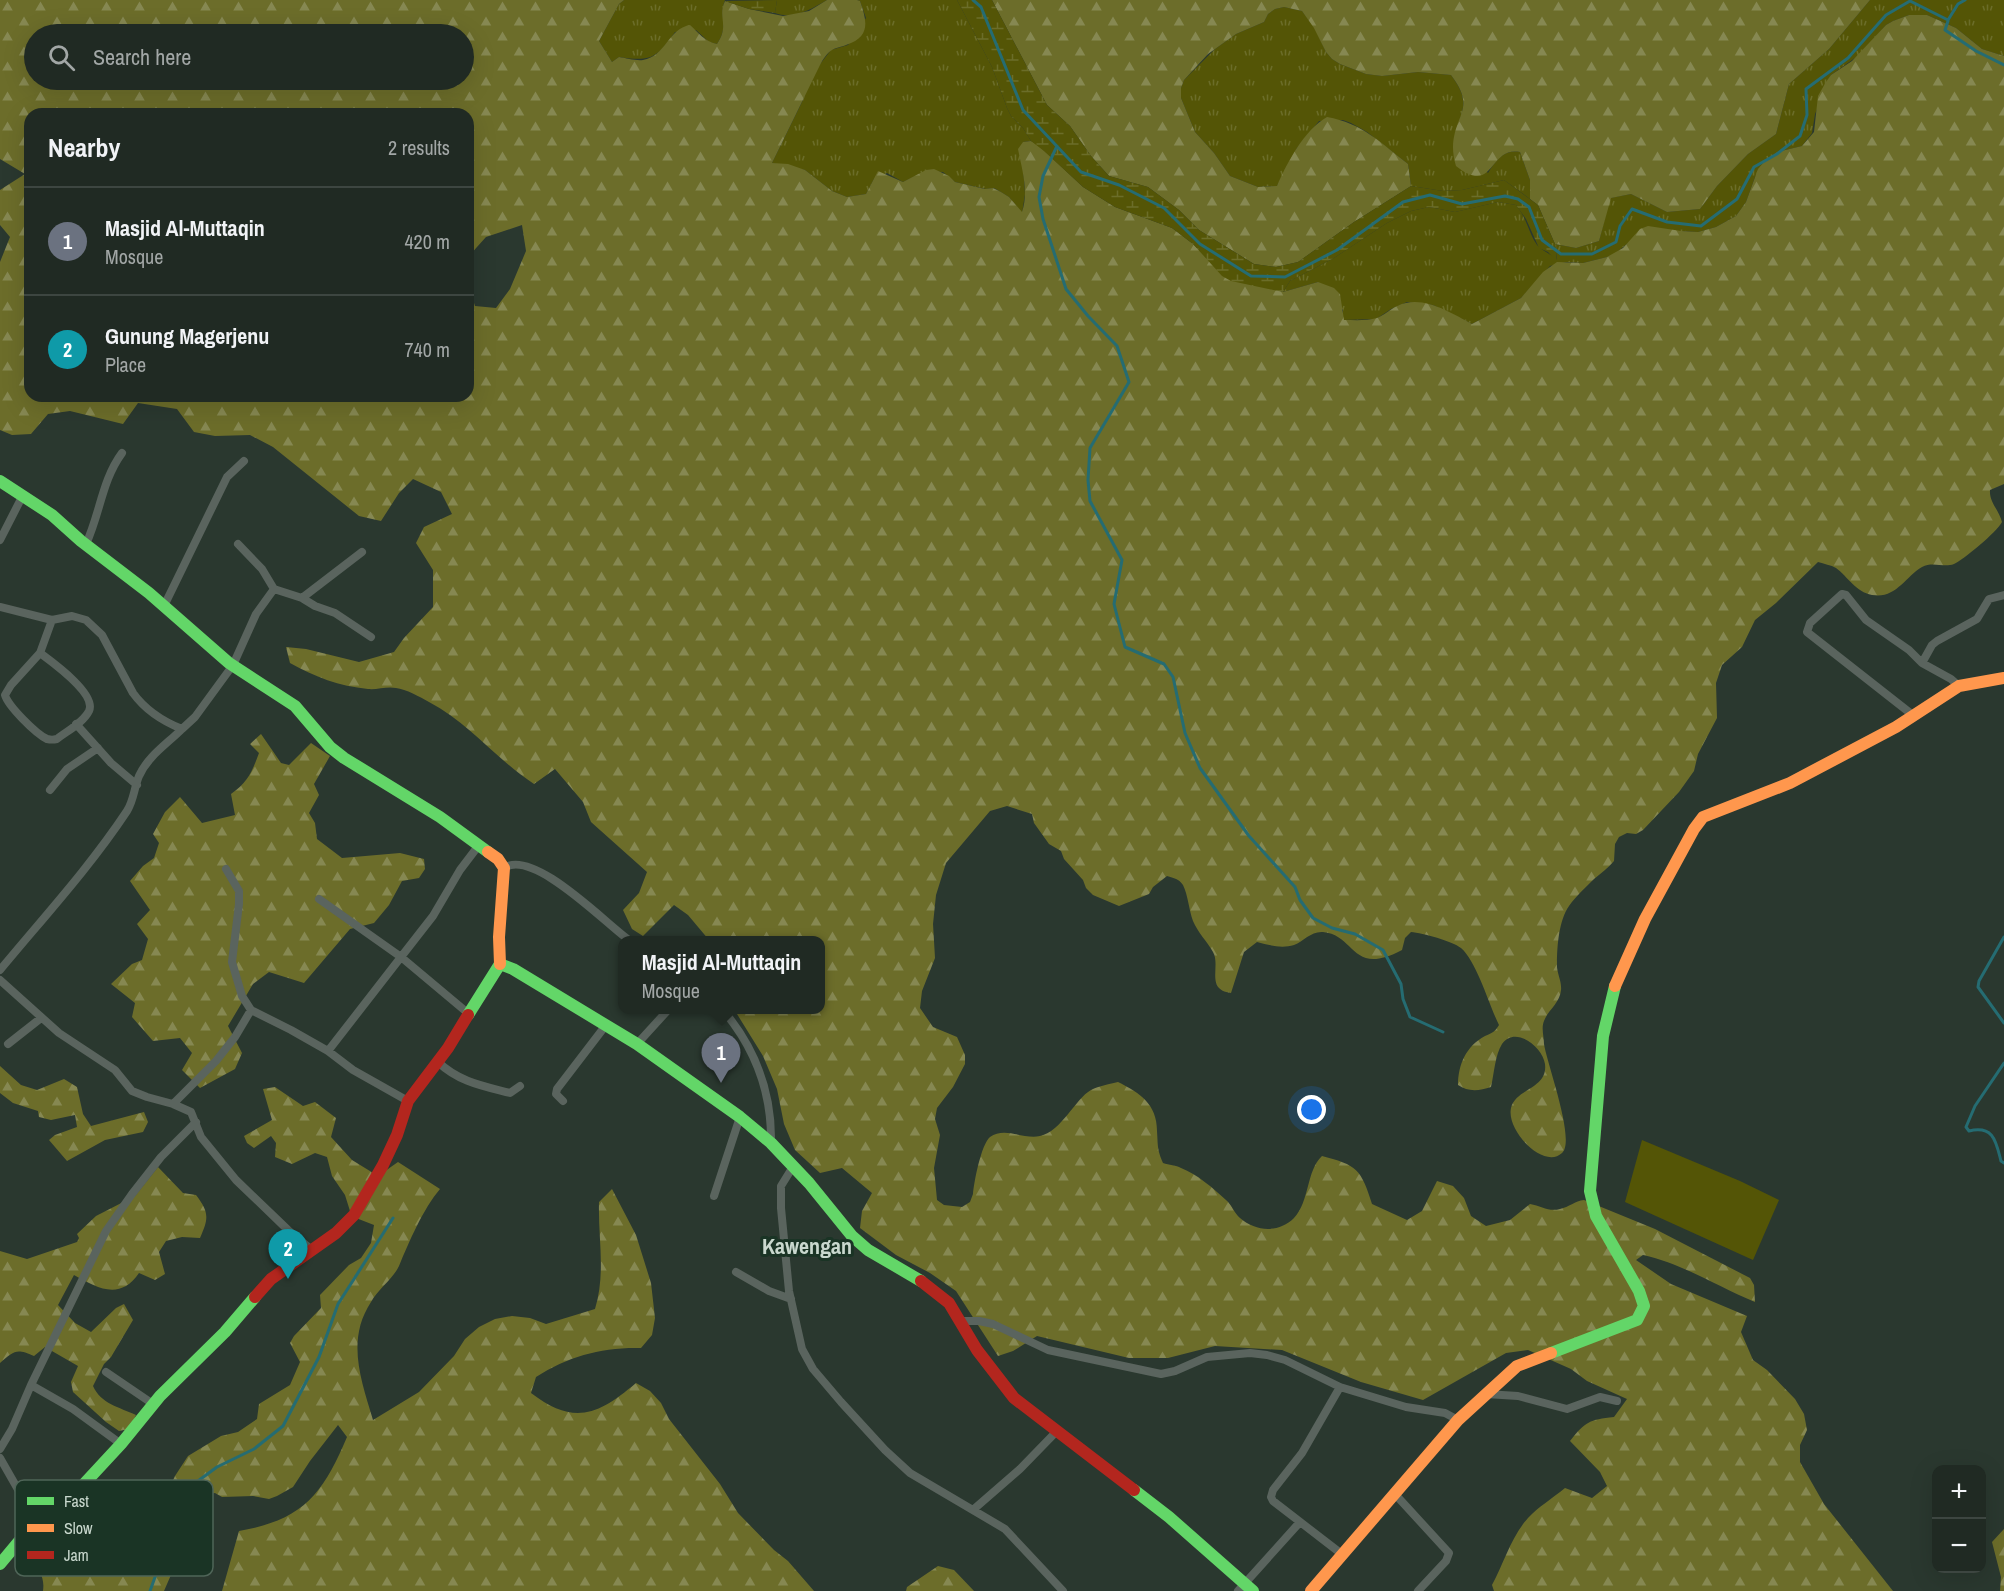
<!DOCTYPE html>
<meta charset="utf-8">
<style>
body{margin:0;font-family:"Archivo Narrow",sans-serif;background:#2d3630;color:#f1f3f6}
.controls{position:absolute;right:18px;bottom:18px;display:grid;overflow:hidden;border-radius:12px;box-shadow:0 6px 24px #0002}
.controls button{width:54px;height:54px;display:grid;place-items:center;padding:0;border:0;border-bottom:2px solid #3d4641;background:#202a23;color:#f1f3f6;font:30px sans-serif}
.you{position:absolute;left:1312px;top:1110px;width:21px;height:21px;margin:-15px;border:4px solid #fff;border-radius:50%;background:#1a73e8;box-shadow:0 0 0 9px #1a73e833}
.badge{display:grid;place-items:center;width:39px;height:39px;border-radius:50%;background:#91a096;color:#fff;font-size:20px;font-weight:700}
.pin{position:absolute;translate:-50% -50px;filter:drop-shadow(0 2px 3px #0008)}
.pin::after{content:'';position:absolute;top:32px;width:21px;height:18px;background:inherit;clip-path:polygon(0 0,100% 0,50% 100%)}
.popup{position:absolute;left:618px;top:936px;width:207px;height:78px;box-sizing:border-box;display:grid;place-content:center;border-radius:12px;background:#202a23;filter:drop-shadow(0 2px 4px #0005);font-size:20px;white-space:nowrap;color:#a2a7a6}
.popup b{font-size:22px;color:#f1f3f6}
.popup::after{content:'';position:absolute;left:50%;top:100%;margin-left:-12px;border:12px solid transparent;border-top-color:#202a23}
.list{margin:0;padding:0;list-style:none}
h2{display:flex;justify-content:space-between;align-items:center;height:78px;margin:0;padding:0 24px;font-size:26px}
h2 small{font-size:20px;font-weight:400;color:#a2a7a6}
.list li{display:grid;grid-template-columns:39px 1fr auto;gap:18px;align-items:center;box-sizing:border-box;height:108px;padding:0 24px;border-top:2px solid #3d4641}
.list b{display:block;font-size:22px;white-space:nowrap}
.list p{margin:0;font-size:20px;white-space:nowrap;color:#a2a7a6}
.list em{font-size:20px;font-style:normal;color:#a2a7a6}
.icon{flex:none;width:33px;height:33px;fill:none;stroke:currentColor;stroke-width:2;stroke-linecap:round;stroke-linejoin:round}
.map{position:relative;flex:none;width:2004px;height:1591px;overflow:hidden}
.search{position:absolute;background:#202a23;box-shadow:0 6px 24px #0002;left:24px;top:24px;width:450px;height:66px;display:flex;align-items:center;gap:15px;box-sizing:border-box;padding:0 21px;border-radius:33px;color:#a2a7a6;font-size:22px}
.panel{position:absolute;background:#202a23;box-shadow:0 6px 24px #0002;left:24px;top:108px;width:450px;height:294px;border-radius:18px}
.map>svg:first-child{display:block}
.grass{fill:url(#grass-tufts)}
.forest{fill:url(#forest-firs);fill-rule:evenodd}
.wetland{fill:url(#wetland-marsh)}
.pitch{fill:#545506}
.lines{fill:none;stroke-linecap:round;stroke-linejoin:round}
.stream{stroke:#256c72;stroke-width:3}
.street{stroke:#5a645e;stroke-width:8}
.fast{stroke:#63d668;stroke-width:12}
.slow{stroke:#ff974d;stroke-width:12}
.jam{stroke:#b3261e;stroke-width:12}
.labels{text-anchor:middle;stroke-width:6;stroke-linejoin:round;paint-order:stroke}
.quarter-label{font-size:22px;font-weight:bold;fill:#c9d8ce;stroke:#1a3425}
.key{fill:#1a3425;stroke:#4f6558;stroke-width:1.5}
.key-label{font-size:16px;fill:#c9d8ce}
</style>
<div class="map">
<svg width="2004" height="1591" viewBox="0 0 2004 1591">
<defs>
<pattern id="grass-tufts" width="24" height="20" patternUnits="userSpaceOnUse" patternTransform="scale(1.5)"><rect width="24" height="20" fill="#545506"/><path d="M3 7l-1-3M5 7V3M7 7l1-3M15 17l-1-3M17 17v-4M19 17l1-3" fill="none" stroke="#6b6d29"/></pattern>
<pattern id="forest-firs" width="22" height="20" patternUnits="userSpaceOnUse" patternTransform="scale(1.5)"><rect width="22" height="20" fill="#6c6d2a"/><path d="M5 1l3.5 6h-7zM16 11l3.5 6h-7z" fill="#868852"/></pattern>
<pattern id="wetland-marsh" width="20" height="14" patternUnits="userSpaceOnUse" patternTransform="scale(1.5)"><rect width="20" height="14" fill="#545506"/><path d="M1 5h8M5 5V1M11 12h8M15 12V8" fill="none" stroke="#6b6d29"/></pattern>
</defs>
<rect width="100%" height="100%" fill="#2a382f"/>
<path class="grass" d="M624 0H725C718 17 730 25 717 44L709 42 696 30 675 32C657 58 651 62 619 57L612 62 599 41 619 4Z
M777 0H827C811 9 794 20 775 13Z
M857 0H957L992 67 1007 108 1011 116 1023 128 1031 141 1023 142 1020 158 1023 166 1025 194 1022 213 1009 197 1001 192 994 188 986 189 955 182 943 172 926 171 903 182 887 173 874 179 866 194 847 197 832 191 805 170 772 163 802 102 814 72 831 50 848 45 866 18 860 1Z
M1870 0H2004V56L1982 49 1956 28 1927 15H1909L1893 21 1886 25 1859 55 1831 75 1815 114 1812 133 1802 146 1777 152 1764 162 1755 177 1746 202 1736 216 1716 227 1698 232 1681 231 1629 242 1615 254 1607 257 1583 263 1566 262 1550 266 1521 298 1472 324 1433 305 1407 302 1391 309 1376 319 1343 320V310L1318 282 1283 292 1290 281 1334 258 1387 223 1411 211 1429 207 1455 212 1498 202 1516 205C1527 218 1528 232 1537 245 1542 251 1551 254 1557 260L1555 244 1576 248 1599 241 1610 198 1631 194 1667 212 1700 209 1717 186 1748 154 1776 134 1789 84 1829 49Z
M1284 7 1302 11 1315 28 1326 52 1332 59 1340 64 1366 74 1382 76 1418 72 1451 75C1472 103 1461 110 1454 140L1488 173C1496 160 1504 149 1520 152L1530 180V199L1504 180 1462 190 1443 191 1411 186 1408 164 1367 132 1351 123 1343 120 1319 121 1297 148 1277 186 1258 187 1230 176 1214 153 1195 132 1181 98V88L1184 80 1215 49 1236 34 1264 22 1268 14 1275 9Z"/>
<path class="forest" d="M0 0H624L619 4 599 41 612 62 619 57C626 58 636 61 643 60 666 56 668 29 690 25 699 33 704 41 717 44 730 25 717 17 725 1L749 9 783 16 809 11 827 0H857L860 1C867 21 871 37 846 45 841 47 837 47 832 50 827 53 823 59 820 65L772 163 788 164 805 170 832 191 847 197 866 194 878 171 903 182 926 170 934 169 949 176 955 182 985 189 993 188 1001 192 1009 197 1022 212C1029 191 1022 170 1018 149L1023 142 1031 141 1038 145 1083 187 1115 207 1172 228 1193 244 1217 269 1283 292 1318 282 1334 288 1340 294 1344 320C1354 320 1367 321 1377 318 1387 314 1394 305 1406 303 1428 298 1453 314 1472 324L1521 298 1543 272 1557 262 1583 263 1607 257 1623 248 1640 229 1648 226 1681 231 1698 232 1716 227 1736 216 1746 202 1758 169 1764 162 1777 152 1802 146 1814 132 1818 96 1826 82 1831 75 1852 61 1886 25 1893 21 1909 15H1927L1956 28 1982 49 2004 56V484L1990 490C1989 502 1999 510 2002 522 1997 532 1963 560 1954 564 1943 568 1933 561 1922 567 1905 577 1896 599 1872 595 1856 592 1848 577 1836 568 1831 565 1824 564 1818 562L1776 603 1755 620 1742 647 1722 665 1716 683 1717 718 1698 754 1694 771 1679 792 1643 830 1636 834 1627 833 1619 837 1615 844 1614 861C1608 868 1601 873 1594 879 1586 887 1576 896 1569 906 1559 920 1557 946 1557 963 1556 972 1562 981 1561 990 1560 1003 1548 1010 1544 1021 1541 1028 1544 1037 1544 1044 1547 1064 1576 1141 1562 1153 1544 1170 1506 1131 1511 1108 1516 1088 1548 1089 1545 1064 1543 1047 1515 1025 1502 1044 1495 1055 1494 1074 1491 1087 1479 1091 1468 1092 1458 1085 1458 1065 1466 1046 1485 1036 1492 1033 1495 1032 1499 1025 1489 1005 1477 962 1461 948 1452 941 1423 933 1411 932L1405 938 1402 950C1351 977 1356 935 1323 932 1311 931 1304 941 1294 945 1281 949 1269 945 1257 942L1244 952 1231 993C1205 990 1221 966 1213 952 1207 941 1198 933 1193 921 1189 910 1188 895 1183 885 1179 879 1174 878 1167 876L1153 887 1149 894 1119 906 1093 895 1086 888 1083 880 1064 859 1061 851 1049 844 1034 823 1032 814 1007 806 990 811 946 863 936 895 933 924 935 958 922 991 920 1008 933 1027 957 1037 965 1055V1064L953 1087 937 1108 935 1119 940 1135 934 1168 937 1200 944 1205 962 1207 970 1202 973 1194C974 1182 981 1145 990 1137 1005 1126 1024 1140 1040 1136 1062 1131 1075 1099 1091 1090 1099 1086 1110 1084 1118 1082 1140 1093 1157 1104 1157 1131 1158 1146 1157 1149 1163 1163 1169 1165 1176 1165 1181 1168 1197 1174 1214 1189 1226 1200 1232 1205 1234 1213 1240 1218 1256 1232 1279 1233 1294 1218 1310 1201 1306 1171 1322 1156 1357 1165 1361 1169 1372 1204L1407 1220 1422 1211 1437 1181 1453 1186 1464 1198 1471 1216 1486 1226 1510 1220 1530 1204C1541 1206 1549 1212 1560 1209 1569 1207 1575 1201 1584 1200L1655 1229 1750 1278 1754 1285 1755 1302C1718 1287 1684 1264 1643 1255L1636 1260 1671 1284 1747 1316 1741 1332 1753 1360 1767 1370 1795 1399 1804 1414 1807 1430 1800 1445V1462L1824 1504 1893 1591H1494L1492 1585C1504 1563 1511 1537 1528 1518 1538 1507 1553 1498 1565 1488L1592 1498 1607 1486 1600 1472 1570 1441C1586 1421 1589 1420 1614 1417L1627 1399 1587 1381 1571 1369 1528 1350 1506 1353 1423 1400 1361 1382 1282 1350 1215 1346 1168 1358H1129L1037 1336 1013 1351 998 1356 956 1291 930 1273 896 1255 860 1228 862 1211 872 1193 842 1168 820 1173 795 1150 784 1124 777 1089 763 1056 737 1014 733 1010H820V940H709L688 915 674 905 643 936 632 929 623 910 639 893 647 872 591 822 583 802 555 769 534 784C497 760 469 723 429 702 420 697 406 689 396 688 387 686 377 690 368 689 339 686 315 677 290 663L286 647 306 649 359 662 394 652 404 638 433 607V570L416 543 424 527 452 514 441 492 413 479 399 493 381 521 359 516 273 447 250 435 215 436 194 432 177 409 138 403 123 424 70 411 48 414 31 434 12 435 0 430V262L10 237 0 225V190L25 174 0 159ZM34 34H464V80H34ZM30 114H468V257L486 237 522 225 526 251 510 289 496 308 475 306C468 287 478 282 468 263V396H30Z
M992 0H1870L1829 49 1789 84 1776 134 1748 154 1717 186 1700 209 1667 212 1631 194 1611 198 1599 241 1576 248 1555 244 1538 205 1530 199V180L1520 152C1488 146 1495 197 1456 166 1454 160 1453 153 1453 147 1454 114 1477 109 1451 75L1418 72 1382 76 1366 74 1340 64 1332 59 1326 52 1314 28 1302 11 1284 7 1275 9 1268 14 1264 22 1236 34 1208 54 1184 80 1181 88V98L1195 132 1214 153 1230 176 1258 187 1277 186C1287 163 1304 130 1327 117 1362 123 1381 143 1408 164L1411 186 1354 222 1298 262 1276 267 1254 264 1199 230 1179 210 1148 187 1109 176 1091 156 1070 126 1047 105Z
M261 734 281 763 289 765 311 743 330 756 314 784 319 795 309 813 315 823 317 839 342 858 400 853 424 859 425 869 419 878 402 881 389 905 374 923 350 929 304 983 269 972 253 984 228 1026 242 1053 235 1069 200 1088 182 1070 192 1053 180 1038 153 1041 132 1017 135 1003 111 984 132 964 142 960 148 939 137 924 150 910 130 881 143 866 154 858 159 843 153 834 165 812 180 797 202 823 235 815 231 794C248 782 252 772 259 753L250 744Z
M0 1066 21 1085 37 1090 64 1079 77 1087 83 1114 91 1126 144 1112 148 1122 143 1132 105 1140 67 1161 49 1140 55 1135 77 1127 75 1115 51 1120 39 1117 38 1111 13 1103 0 1093Z
M275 1087 303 1106 315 1102 336 1118 331 1137 352 1160 378 1176 398 1162 440 1189C423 1209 409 1242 399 1266 393 1279 378 1289 371 1302 346 1340 361 1380 373 1420L419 1392 454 1356 465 1339 479 1327 495 1319 512 1316 530 1318 546 1324 595 1309C606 1273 598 1239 599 1202L612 1189 636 1235 651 1283 655 1318 652 1335 641 1348C602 1347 569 1356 536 1377L531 1393C574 1426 598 1415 636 1383L650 1391 661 1403 669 1419 720 1484 738 1513 774 1550 788 1561 814 1591H222L239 1531C303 1520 323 1494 347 1437L338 1425 310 1461 293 1487 277 1496 269 1499 253 1496 222 1497 215 1493 207 1494 199 1498 192 1512 177 1561 164 1591H43C45 1577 39 1569 30 1559V1551L50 1534 80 1547 97 1548 120 1560 125 1566 162 1541 165 1533 157 1514 175 1476 188 1456 221 1436 238 1432 257 1419 259 1404 290 1385 300 1362 290 1343 294 1336 321 1308 320 1295 349 1265 361 1258 371 1243 374 1225 356 1218 350 1211 345 1195 332 1176 327 1157 315 1153 292 1164 275 1157 276 1143 271 1136 254 1148 247 1143 244 1136 272 1120 263 1089Z
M158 1167 183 1193 196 1195C209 1212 209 1218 200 1238L182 1237 166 1241 159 1252 165 1274 155 1280 139 1273C120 1301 97 1288 74 1275L58 1305 75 1323 91 1332 116 1308 124 1304 133 1320 111 1357 104 1364 93 1386C101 1404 119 1407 136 1415L129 1429 119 1431 106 1422 73 1392 71 1382 78 1366 45 1347 34 1356C16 1348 14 1351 0 1363V1251L27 1259 77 1242 79 1238 77 1234 96 1216 135 1196Z
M2004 1529V1591H2000L2001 1577 1992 1542Z
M938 1566 954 1570 974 1591H906L907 1587Z"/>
<path class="wetland" d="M777 0 775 13 749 9 725 1Z
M957 0H992L1047 105 1070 126 1091 156 1109 176 1148 187 1179 210 1199 230 1254 264 1276 267 1298 262 1354 222 1411 186 1443 191 1462 190 1504 180 1538 205 1555 244 1557 262 1548 252 1539 248 1526 219 1516 205 1498 202 1455 212 1429 207 1411 211 1387 223 1334 258 1290 281 1283 292 1231 281 1222 276 1193 244 1172 228 1115 207 1083 187 1044 151 1031 141 1023 128 1011 116 1007 108 992 67Z"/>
<path class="pitch" d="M1642 1140 1740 1181 1779 1200 1753 1260 1625 1202Z"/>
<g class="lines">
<path class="stream" d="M973 0 981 7 1023 110 1081 172 1119 185 1164 208 1200 244 1251 276 1285 277 1337 250 1403 202 1430 195 1462 204 1505 196 1518 199 1529 207 1542 240 1561 254H1592L1616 242 1620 226 1632 209 1667 222 1701 226 1737 199 1754 167 1777 154 1800 136 1807 115 1806 89 1848 58 1886 15 1910 1 1948 20 1958 4 1965 0
M1948 21 1945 30 1976 51 2004 65
M1057 146 1043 176 1039 197 1043 219 1066 289 1088 316 1117 346 1129 382 1090 448 1088 480 1090 501 1122 560 1114 604 1125 647 1164 664 1173 677 1185 733 1200 768 1249 836 1295 887 1300 900 1313 918 1332 928 1355 934 1383 950 1401 984 1403 999 1410 1017 1443 1032
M2004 937 1979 981 1978 987 2004 1023
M2004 1063 1975 1106 1966 1127 1969 1131C1994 1125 1996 1142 2001 1161L2004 1163
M150 1591 187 1489 217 1467 254 1449 283 1426 319 1357 338 1304 393 1218"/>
<path class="street" d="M0 540 23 495
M86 544C100 514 102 480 122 453
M238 544 262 569 274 589 302 598 315 606 335 613 371 637
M302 598 362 552
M164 606 227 477 244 461
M0 607 52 620 72 616 86 620 102 635 133 693C146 711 162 721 182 729 167 744 148 756 139 776 134 788 134 800 127 811 90 867 43 918 0 970
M40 653C52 662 97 694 89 711 83 723 67 731 57 739 52 740 52 740 47 739 36 734 8 706 5 695L11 685 40 653 52 620
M1922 663 1932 645 1937 641 1977 619 1989 599 2004 595
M1914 716 1807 632 1810 623 1842 594 1846 595 1866 620 1909 650 1922 663 1951 679 1959 686
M76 724 111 763 137 785
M182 729 195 717 233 665 256 614 274 589
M50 790 67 769 98 748
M504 868C533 848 605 923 629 940
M226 869 239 891V904L232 962 242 996 251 1010 291 1030 328 1051 353 1070 408 1101
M319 899 401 957 433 916 460 870 479 845
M0 980 59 1033 115 1070 132 1091 147 1097 173 1104 191 1112 201 1137 236 1180 288 1230 312 1250
M723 1010C755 1048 772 1093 771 1143
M8 1044 41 1018
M637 1044 668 1010
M328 1051 401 957 469 1014
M438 1062C459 1082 483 1086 510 1093L520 1086
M563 1101 556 1094 557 1089 606 1025
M173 1104 216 1061 235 1037 251 1010
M794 1165 781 1186V1208L789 1291 802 1349 813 1369 841 1402 885 1450 910 1473 1005 1529 1063 1591
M714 1196 740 1117
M736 1272 769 1291 791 1299
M961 1321H979L993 1324 1048 1350 1161 1374 1175 1371 1207 1357 1250 1353 1267 1355 1285 1360 1340 1387 1406 1407 1445 1413 1458 1420
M106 1372 153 1404
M31 1385 106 1231 132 1194 161 1157 196 1122
M1340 1387 1302 1453 1273 1490 1271 1497 1273 1501 1343 1555
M1486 1394 1518 1396 1567 1409 1600 1397 1617 1401
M0 1449 12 1429 31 1385 73 1409 121 1444
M0 1458 36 1521
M1394 1493 1449 1553 1446 1561 1418 1591
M974 1509 1020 1469 1056 1432
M1238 1591 1300 1522"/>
<path class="fast" d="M0 481 52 515 81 541 149 593 229 663 295 706 330 747 344 758 440 817 488 852
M468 1015 500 964 513 969 637 1044 740 1117 771 1143 809 1183 852 1236 868 1250 921 1281
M1551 1353 1637 1320 1644 1306 1639 1291 1596 1216 1590 1191 1603 1036 1615 986
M1134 1490 1169 1517 1253 1591
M0 1564 36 1521 64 1502 83 1485 121 1444 160 1396 225 1332 255 1297"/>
<path class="slow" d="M488 852 498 859 504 868 499 937 500 964
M1615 986 1645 919 1694 829 1703 817 1790 783 1896 727 1959 686 2004 678
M1311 1591 1458 1420 1517 1366 1551 1353"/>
<path class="jam" d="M921 1281 949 1303 977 1350 1014 1398 1134 1490
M255 1297 271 1279 336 1233 354 1215 383 1165 397 1135 408 1101 448 1048 468 1015"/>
</g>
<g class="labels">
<g class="quarter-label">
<text x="807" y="1254">Kawengan</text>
</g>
</g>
<rect x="15" y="1480" width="198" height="96" rx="9" class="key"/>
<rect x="27" y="1497" width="27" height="8" fill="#63d668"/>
<rect x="27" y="1524" width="27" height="8" fill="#ff974d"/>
<rect x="27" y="1551" width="27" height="8" fill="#b3261e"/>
<g class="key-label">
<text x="64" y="1507">Fast</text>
<text x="64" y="1534">Slow</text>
<text x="64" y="1561">Jam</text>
</g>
</svg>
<div class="controls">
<button>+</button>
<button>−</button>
</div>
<div class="you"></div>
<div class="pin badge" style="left:721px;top:1083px;background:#6b7280">1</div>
<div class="popup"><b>Masjid Al-Muttaqin</b>Mosque</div>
<div class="pin badge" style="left:288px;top:1279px;background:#0f9aa8">2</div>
<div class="search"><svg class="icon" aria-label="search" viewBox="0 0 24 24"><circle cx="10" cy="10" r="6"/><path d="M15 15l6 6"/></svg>Search here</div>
<section class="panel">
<h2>Nearby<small>2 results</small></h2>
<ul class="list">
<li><span class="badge" style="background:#6b7280">1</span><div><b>Masjid Al-Muttaqin</b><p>Mosque</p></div><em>420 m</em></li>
<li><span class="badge" style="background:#0f9aa8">2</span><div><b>Gunung Magerjenu</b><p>Place</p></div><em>740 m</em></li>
</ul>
</section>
</div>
